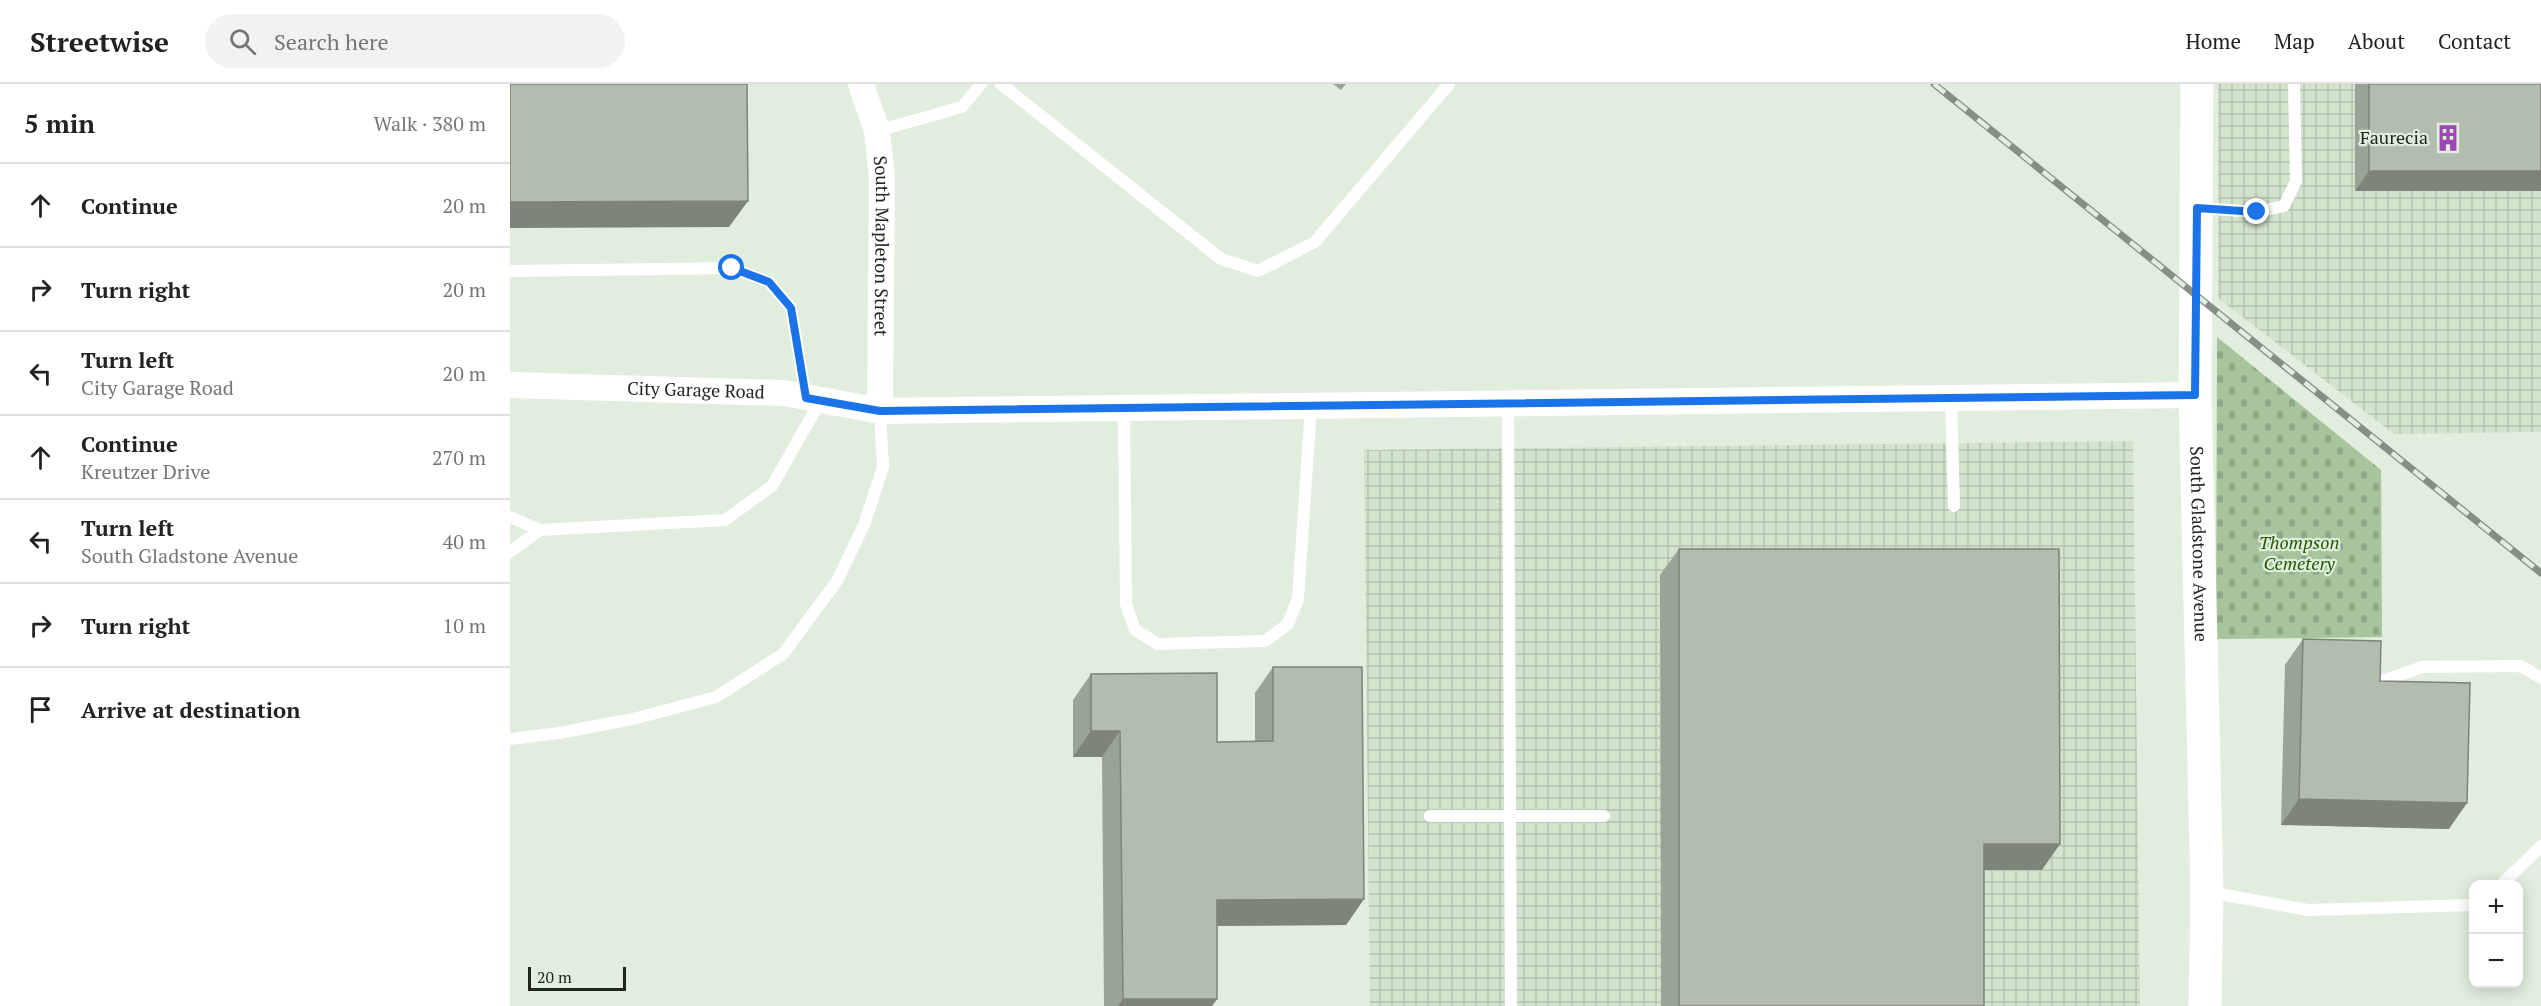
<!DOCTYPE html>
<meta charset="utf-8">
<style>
body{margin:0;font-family:"PT Serif",serif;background:#f2f2f2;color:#222}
.controls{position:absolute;right:18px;bottom:18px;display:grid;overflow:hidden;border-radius:12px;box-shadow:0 3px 15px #0003}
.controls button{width:54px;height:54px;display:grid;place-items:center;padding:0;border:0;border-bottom:2px solid #e0e0e0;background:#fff;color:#222;font:30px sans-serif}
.scale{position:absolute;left:18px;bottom:15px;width:98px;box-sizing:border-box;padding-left:6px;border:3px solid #1f241e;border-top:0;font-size:16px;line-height:21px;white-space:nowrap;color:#1f241e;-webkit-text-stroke:4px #e1eddd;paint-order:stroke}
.stop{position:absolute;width:18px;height:18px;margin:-14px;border:4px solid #1a73e8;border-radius:50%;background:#fff}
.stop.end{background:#1a73e8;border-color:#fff;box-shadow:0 2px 6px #0008}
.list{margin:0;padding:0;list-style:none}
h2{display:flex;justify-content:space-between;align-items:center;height:78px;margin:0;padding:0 24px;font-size:26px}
h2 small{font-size:20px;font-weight:400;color:#767676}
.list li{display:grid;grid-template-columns:39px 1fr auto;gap:18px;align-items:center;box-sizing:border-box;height:84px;padding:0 24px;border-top:2px solid #e0e0e0}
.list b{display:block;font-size:22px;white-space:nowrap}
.list p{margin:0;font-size:20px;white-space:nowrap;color:#767676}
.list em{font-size:20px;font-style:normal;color:#767676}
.icon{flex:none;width:33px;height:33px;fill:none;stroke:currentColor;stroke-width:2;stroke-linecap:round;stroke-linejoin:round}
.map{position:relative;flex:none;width:2031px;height:922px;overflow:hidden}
header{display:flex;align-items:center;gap:36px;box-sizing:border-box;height:84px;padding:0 30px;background:#fff;border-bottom:2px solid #e0e0e0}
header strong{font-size:28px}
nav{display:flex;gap:33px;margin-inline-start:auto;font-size:21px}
.search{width:420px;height:54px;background:#f2f2f2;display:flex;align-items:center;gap:15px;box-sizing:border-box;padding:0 21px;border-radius:33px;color:#767676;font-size:22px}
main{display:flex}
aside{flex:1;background:#fff}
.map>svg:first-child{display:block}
.industrial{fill:url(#industrial-grid)}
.cemetery{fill:url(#cemetery-stones)}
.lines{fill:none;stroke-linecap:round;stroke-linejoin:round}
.lane{stroke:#fff;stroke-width:12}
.street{stroke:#fff;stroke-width:26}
.secondary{stroke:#fff;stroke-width:33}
.rail-casing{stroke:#868f84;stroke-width:7}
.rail{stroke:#e1eddd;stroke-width:4.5;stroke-dasharray:14;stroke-linecap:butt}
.wall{fill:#99a396}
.shaded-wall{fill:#7d847a}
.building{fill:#b2bdae;stroke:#7d847a;stroke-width:1.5}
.route{stroke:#1a73e8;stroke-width:8}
.labels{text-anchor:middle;stroke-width:4.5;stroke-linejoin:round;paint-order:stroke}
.poi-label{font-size:18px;fill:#1f241e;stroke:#e1eddd;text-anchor:end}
.street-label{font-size:18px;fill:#1f241e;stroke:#e1eddd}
.park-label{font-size:18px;font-style:italic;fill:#215900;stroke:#e1eddd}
</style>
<header>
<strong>Streetwise</strong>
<div class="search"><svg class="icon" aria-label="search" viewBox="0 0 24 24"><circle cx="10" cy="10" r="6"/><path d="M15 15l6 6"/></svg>Search here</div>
<nav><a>Home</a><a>Map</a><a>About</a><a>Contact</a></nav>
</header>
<main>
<aside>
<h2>5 min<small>Walk · 380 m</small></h2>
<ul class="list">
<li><svg class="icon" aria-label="ahead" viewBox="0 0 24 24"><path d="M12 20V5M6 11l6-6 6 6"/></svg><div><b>Continue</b></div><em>20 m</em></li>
<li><svg class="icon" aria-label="right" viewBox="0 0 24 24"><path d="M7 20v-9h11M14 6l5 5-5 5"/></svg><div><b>Turn right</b></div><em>20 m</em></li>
<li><svg class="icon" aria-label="left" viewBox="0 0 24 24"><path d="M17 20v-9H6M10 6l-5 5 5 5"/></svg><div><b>Turn left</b><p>City Garage Road</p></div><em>20 m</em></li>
<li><svg class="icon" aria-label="ahead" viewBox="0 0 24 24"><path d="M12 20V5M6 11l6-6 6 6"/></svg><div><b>Continue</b><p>Kreutzer Drive</p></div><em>270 m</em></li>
<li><svg class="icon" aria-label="left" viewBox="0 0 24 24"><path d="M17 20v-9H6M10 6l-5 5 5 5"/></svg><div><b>Turn left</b><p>South Gladstone Avenue</p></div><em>40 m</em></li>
<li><svg class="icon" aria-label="right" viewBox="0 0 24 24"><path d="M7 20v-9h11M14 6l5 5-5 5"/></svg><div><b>Turn right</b></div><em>10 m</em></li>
<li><svg class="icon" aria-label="arrive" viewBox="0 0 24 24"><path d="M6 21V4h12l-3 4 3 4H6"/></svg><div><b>Arrive at destination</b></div></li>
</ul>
</aside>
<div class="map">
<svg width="2031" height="922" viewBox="0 0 2031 922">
<defs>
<pattern id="industrial-grid" width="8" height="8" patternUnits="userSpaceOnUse" patternTransform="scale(1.5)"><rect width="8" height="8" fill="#d3e4cd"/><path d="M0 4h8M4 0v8" fill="none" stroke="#b5c3b0"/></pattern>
<pattern id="cemetery-stones" width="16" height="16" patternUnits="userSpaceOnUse" patternTransform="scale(1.5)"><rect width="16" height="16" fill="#a7c49d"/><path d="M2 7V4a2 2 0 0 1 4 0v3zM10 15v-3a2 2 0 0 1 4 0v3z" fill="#8fa887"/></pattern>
</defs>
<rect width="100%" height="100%" fill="#e1eddd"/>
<path class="industrial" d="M1708 0H2031V348L1884 350 1708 214Z
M1623 357 1630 922H860L854 366Z"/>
<path class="cemetery" d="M1707 253 1871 386 1872 553 1706 555Z"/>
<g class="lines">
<path class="lane" d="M491 0 711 175 748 187 805 158 939 0
M367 47 452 23 471 0
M1688 124 1747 128 1774 122 1786 97 1784 0
M0 187 222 184 259 198 281 224 296 314
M1441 314 1444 422
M998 320 1001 922
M614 324 616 520 625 546 648 560 755 557 778 540 788 515 801 322
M0 433 30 446 215 436 262 402 311 316
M0 468 30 446
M1865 600 1912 583 2011 582 2031 594
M0 655 49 649 123 635 206 613 273 570 327 497 354 441 373 383 370 327
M920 732H1094
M1992 800 2031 762
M1698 808 1798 826 1964 821"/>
<g class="street">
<path id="s1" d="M351 0 367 47 372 95 370 327"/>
<path id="s2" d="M0 301 274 309 370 327 1685 311"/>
</g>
<path class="secondary" id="s3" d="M1687 0 1685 311 1697 808 1695 922"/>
<defs>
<path id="rail" d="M1424 0 2031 489"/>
</defs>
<use href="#rail" class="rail-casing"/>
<use href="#rail" class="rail"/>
</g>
<path class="wall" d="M823 0H836L831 6Z
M1824 0H2031V107H1845V0Z
M1169 465 1532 786H1474V922H1151L1150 491Z
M1793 555 1870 597 1939 745 1771 741 1775 581Z
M763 583 854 815 836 841 707 842V915L702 922H594L592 673H563V616L581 590 707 658H745V609Z"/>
<path class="shaded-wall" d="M1859 87H2031V107H1845Z
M238 117 219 143 0 144V118Z
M581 647H610L592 673H563Z
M1789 715 1957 719 1939 745 1771 741Z
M1474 760H1550L1532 786H1456Z
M854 815 836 841 689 842 707 816Z
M613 915H707L702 922H608Z"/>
<path class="building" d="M0 0H237L238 117 0 118Z
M1859 0H2031V87H1859Z
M1169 465H1549L1550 760H1474V922H1169Z
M1793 555 1871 557 1870 597 1960 599 1957 719 1789 715Z
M763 583H852L854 815 707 816V915H613L610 647H581V590L707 589V658L763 657Z"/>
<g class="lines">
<path class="route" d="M222 184 259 198 281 224 296 314 370 327 1685 311 1687 124 1747 128"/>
</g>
<defs>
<symbol id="building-bare" viewBox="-9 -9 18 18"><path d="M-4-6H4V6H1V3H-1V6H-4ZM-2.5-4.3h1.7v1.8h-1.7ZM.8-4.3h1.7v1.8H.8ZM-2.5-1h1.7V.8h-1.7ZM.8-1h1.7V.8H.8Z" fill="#9c48b6" stroke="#e1eddd" stroke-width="2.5" paint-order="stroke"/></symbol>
</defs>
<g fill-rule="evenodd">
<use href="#building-bare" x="1919" y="35" width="38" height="38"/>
</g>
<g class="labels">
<g class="poi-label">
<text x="1918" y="60">Faurecia</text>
</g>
<g class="street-label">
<text dy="6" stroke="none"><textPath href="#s1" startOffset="165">South Mapleton Street</textPath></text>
<text dy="6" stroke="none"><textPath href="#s2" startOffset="186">City Garage Road</textPath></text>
<text dy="6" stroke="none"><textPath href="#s3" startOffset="460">South Gladstone Avenue</textPath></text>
</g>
<g class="park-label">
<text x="1789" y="465">Thompson<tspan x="1789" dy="21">Cemetery</tspan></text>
</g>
</g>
</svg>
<div class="controls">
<button>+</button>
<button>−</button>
</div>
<div class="scale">20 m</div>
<div class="stop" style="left:222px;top:184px"></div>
<div class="stop end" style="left:1747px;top:128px"></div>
</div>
</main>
